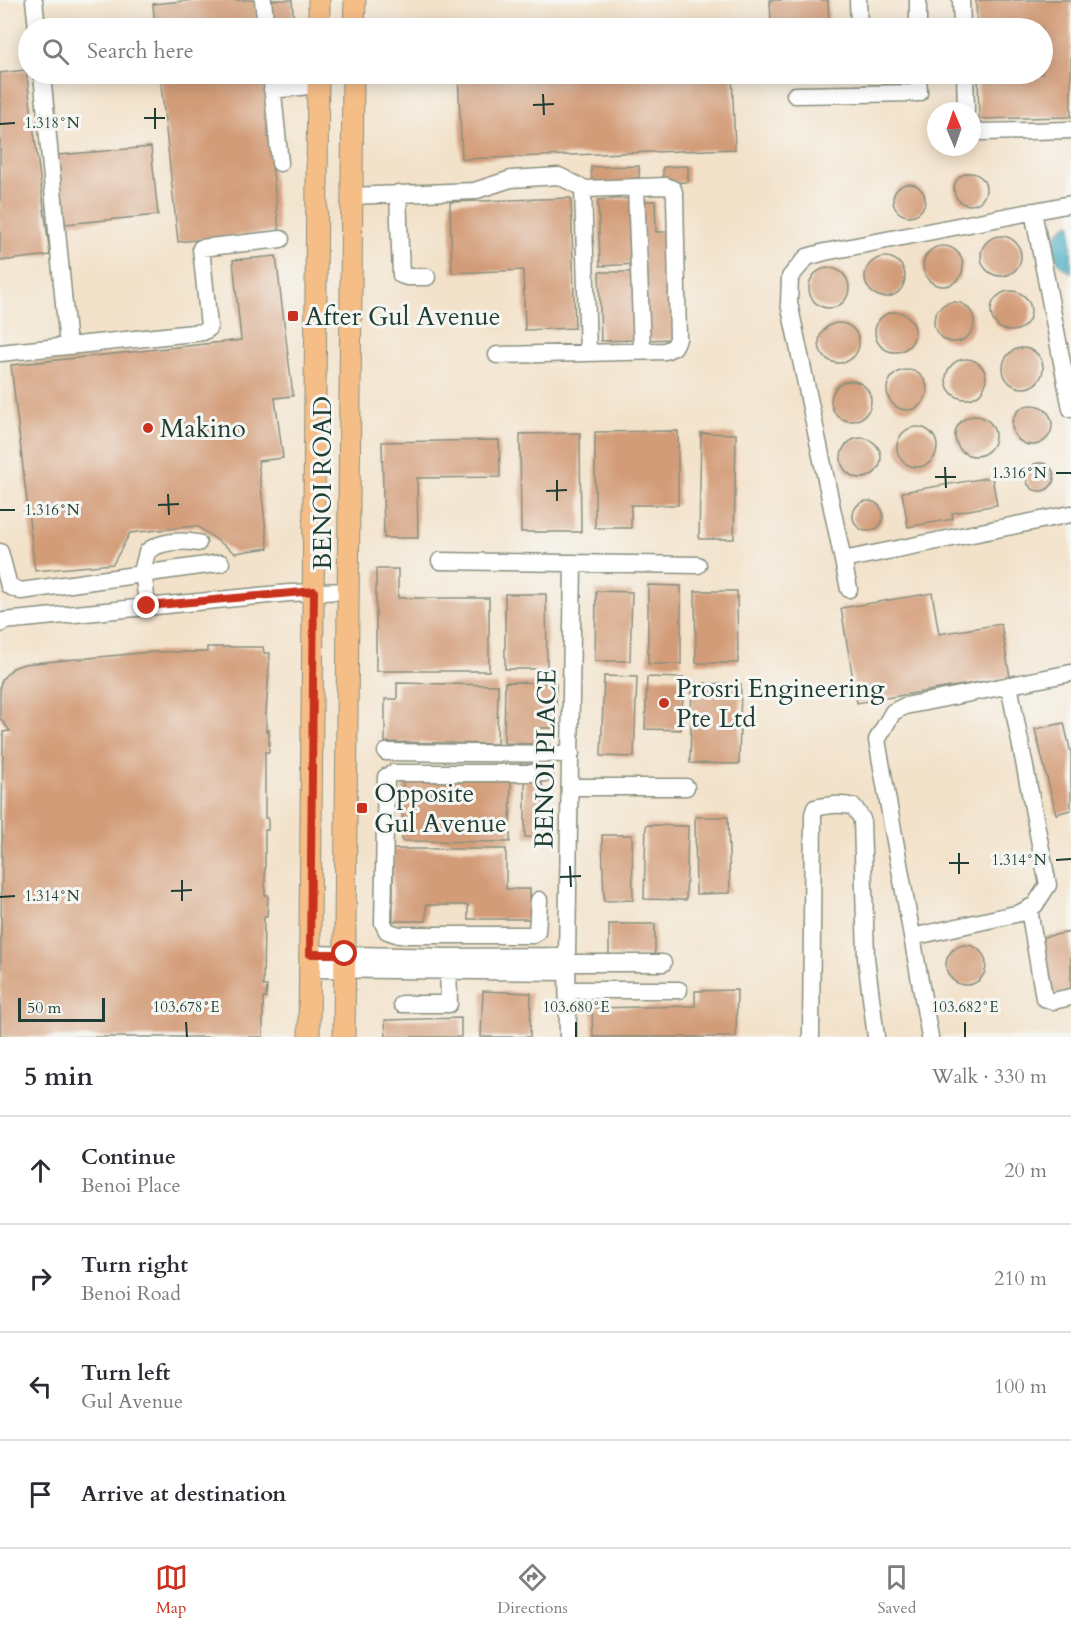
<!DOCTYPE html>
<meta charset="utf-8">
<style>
body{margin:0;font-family:Cardo,serif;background:#f7f7f7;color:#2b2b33}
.compass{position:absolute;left:927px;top:102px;width:54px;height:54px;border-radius:50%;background:#fff;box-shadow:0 3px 15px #0003;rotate:358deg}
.scale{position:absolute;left:18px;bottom:15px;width:87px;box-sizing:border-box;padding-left:6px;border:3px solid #1f3d34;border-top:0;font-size:16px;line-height:21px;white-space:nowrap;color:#1f3d34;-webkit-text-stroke:4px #f6f6f2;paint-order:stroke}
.stop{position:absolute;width:18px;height:18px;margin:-14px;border:4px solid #c8321e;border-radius:50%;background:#fff}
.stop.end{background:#c8321e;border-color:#fff;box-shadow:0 2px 6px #0008}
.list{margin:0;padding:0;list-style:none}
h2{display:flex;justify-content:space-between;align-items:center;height:78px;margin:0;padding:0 24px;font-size:26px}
h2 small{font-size:20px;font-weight:400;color:#7c7c81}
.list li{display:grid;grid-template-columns:39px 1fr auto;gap:18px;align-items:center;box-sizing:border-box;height:108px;padding:0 24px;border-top:2px solid #e1e1e2}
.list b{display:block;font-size:22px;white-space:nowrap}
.list p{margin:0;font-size:20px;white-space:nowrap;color:#7c7c81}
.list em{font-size:20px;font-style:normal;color:#7c7c81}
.icon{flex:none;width:33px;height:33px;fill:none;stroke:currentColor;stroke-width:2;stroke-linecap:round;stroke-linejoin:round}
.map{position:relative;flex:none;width:1071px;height:1037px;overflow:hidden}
.search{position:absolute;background:#fff;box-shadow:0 3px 15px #0003;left:18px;right:18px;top:18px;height:66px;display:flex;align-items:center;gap:15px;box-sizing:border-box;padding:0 21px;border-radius:33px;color:#7c7c81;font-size:22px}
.sheet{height:510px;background:#fff}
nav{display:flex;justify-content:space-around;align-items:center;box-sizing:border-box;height:84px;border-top:2px solid #e1e1e2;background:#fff;font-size:16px;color:#7c7c81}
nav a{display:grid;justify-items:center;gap:3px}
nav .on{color:#c8321e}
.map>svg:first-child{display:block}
.water{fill:#44acc3;stroke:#32747c;stroke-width:1.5}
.building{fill:#d39c78}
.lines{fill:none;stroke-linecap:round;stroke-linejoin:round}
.minor-casing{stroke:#89907f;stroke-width:19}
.major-casing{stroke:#89907f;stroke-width:23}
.minor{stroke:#fff;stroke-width:16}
.major{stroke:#f6be87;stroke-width:21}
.route{stroke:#c8321e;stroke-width:8}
.ticks{fill:none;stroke:#1f3d34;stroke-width:2}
.poi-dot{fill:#c8321e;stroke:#f6f6f2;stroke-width:2}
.labels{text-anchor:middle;stroke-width:6;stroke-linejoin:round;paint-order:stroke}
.poi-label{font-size:26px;fill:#1f3d34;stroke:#f6f6f2;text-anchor:start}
.street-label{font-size:26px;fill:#1f3d34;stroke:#f6f6f2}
.ticks-label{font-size:15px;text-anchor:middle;fill:#1f3d34;stroke:#f6f6f2;stroke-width:6;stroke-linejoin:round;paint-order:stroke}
</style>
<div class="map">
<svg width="1071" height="1037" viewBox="0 0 1071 1037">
<rect width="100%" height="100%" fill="#f6f6f2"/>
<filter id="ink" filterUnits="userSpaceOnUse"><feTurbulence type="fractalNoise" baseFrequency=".0167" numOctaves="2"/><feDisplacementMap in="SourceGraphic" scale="12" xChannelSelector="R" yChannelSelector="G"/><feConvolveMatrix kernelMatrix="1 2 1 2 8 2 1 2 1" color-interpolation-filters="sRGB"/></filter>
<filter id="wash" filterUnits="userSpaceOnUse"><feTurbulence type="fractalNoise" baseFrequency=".008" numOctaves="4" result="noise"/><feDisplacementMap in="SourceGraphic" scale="24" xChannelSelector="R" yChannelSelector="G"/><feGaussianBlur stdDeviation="1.35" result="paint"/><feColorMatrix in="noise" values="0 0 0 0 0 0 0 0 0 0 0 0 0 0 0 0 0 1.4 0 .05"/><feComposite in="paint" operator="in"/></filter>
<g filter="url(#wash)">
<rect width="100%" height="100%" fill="#f3e2ca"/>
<path class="water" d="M1071 223V272C1049 262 1047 232 1071 223Z"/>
<g id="blocks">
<path class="building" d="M194 0H255L258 28H155L153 4Z
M269 0H292L294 28H271Z
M770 0H828L829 22 771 24Z
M976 0H1071V117L979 119 978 74H1042V28H977Z
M731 23V28H641V27Z
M26 70 50 255 0 261V73Z
M160 74H263L279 231 178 242Z
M458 74H732L735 149 462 159Z
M151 147 158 215 65 224 58 155Z
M639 166V183L592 184 591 167Z
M688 166V182L663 183V167Z
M954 189a16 16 0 1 1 32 0a16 16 0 1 1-32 0Z
M893 200a16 16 0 1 1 32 0a16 16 0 1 1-32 0Z
M571 198 575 328 525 330 523 270 452 273 450 202Z
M633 198 635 264 600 266 598 200Z
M642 201H655L656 232H673L675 339 645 340Z
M981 256a20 20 0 1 1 40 0a20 20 0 1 1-40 0Z
M923 266a20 20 0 1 1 40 0a20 20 0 1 1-40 0Z
M276 256 293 396 275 398 283 458 258 461 268 548 235 553 197 526 130 533 113 564 35 571 11 365 241 340 233 260Z
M865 277a20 20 0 1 1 40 0a20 20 0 1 1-40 0Z
M809 288a20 20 0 1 1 40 0a20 20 0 1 1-40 0Z
M599 272H635L637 340 601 341Z
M991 311a20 20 0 1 1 40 0a20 20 0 1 1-40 0Z
M934 322a20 20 0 1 1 40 0a20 20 0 1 1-40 0Z
M875 332a20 20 0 1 1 40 0a20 20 0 1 1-40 0Z
M819 343a20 20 0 1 1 40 0a20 20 0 1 1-40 0Z
M1003 368a20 20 0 1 1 40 0a20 20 0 1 1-40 0Z
M946 379a20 20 0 1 1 40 0a20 20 0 1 1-40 0Z
M887 390a20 20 0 1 1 40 0a20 20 0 1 1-40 0Z
M831 401a20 20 0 1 1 40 0a20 20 0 1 1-40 0Z
M1012 425a20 20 0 1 1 40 0a20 20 0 1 1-40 0Z
M955 436a20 20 0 1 1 40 0a20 20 0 1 1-40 0Z
M897 447a20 20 0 1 1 40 0a20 20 0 1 1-40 0Z
M678 431V505H631V528H595V432Z
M580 433 581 532H521L520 434Z
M701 433 736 434 734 539H699Z
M841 458a20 20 0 1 1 40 0a20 20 0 1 1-40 0Z
M499 440 500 477 417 478 418 538H384L382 442Z
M1026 477a14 14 0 1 1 28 0a14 14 0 1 1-28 0Z
M992 477 997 505 952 513 953 519 908 527 902 492Z
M853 516a15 15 0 1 1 30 0a15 15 0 1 1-30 0Z
M376 569H398V598H489V671H376Z
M648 585 681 586V664H648Z
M596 591 632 592 630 661H595Z
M695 591H737L738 663H696Z
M932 593 939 634 1001 624 1010 677 857 703 841 608Z
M505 594H546L547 669H505Z
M207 647H263L264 653H270L266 713V731L269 730V752H265V818H268V830H265V895H268L267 917H264L263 986H267L266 998H263V1037H0L3 732 10 731 0 718V685L3 678 13 668 24 664 151 652H207Z
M604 676 637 677 634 757 601 756Z
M647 677 684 678 681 730 645 729Z
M505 682 556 683V728H538V744L504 743Z
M397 683 498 685 497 744 385 742V699H397Z
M692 683 741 684 739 764 690 763Z
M1064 723 1071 753V810L1056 814 1035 729Z
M403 774 511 775 510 842 402 841Z
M525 777H542L543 837H525Z
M695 817H728L730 893 696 894Z
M646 825 688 826 686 900 644 899Z
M602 835H632L633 900 604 901Z
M393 849H506V889H530V919H468V905H426V921H393Z
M609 924H655V955H609Z
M1071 932V991L1048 996 1037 938Z
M946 965a20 20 0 1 1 40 0a20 20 0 1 1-40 0Z
M737 990 736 1037H593L592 1008 695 1006V991Z
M483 991 531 993 530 1037H481Z
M461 1018V1037H386L385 1020Z"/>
</g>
</g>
<g filter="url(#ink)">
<use href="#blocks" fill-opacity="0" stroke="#89907f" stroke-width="1.5"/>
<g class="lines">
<defs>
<path id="minor" d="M34 0 37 28
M263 0 266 28
M858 0 859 28
M918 0V28
M961 0 962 28
M42 74 68 346
M271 74 280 163
M965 74 966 111
M272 90 318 85
M795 95 919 93 918 74
M972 129 981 132 1071 130
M636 187 642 351
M583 188 588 353
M398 193 401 275 407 277H427
M351 196 474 191 511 179 559 176 585 189 666 186 673 189 675 196 678 339 674 347 665 351 497 355
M1033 211 1071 409
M0 353 203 332 208 329 209 326 201 248 281 239
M0 552 9 586 21 591 221 563
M843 560 1071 514
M440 561 698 565
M849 589 789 303 790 277 807 257 825 252 1071 204
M147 606 143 568 147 552C159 541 182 540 198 543
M0 624 4 621 289 593 348 591
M386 752 571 754
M571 787H686
M539 900 537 932 533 935H399L387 931 383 923 386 777 393 773H545
M1029 909 1044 998 1053 1001 1071 997
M912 937 1020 913 1035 905 1048 885 1009 685
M310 954 448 957 567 956
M568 963H663
M310 969 567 972
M568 990H679
M402 1004H449L448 961
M568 1037 567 956 573 563
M811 1037 813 814 815 808C827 805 842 803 854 807L862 819 866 958 876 1037
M930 1037 877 740 893 712 905 706 1071 673"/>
<path id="major" d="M319 28V0
M354 28 355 0
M309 1037 318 74
M344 1037 353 74"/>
</defs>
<use href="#minor" class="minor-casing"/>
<use href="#major" class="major-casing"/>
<use href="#minor" class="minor"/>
<use href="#major" class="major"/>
</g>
</g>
<g class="lines" filter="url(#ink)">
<path class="route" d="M147 606 314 591 310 954H345"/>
</g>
<path class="ticks" d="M543 94 544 115M533 105 554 104M155 108V129M144 118H165M0 124 15 123M945 467 946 488M1056 473H1071M935 477H956M557 480V501M546 491 567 490M168 494 169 515M158 505 179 504M0 510H15M959 853V874M1056 860 1071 859M949 863H969M570 866 571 887M560 877 581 876M182 880V901M171 891 192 890M0 897 15 896M186 1022 187 1037M576 1022V1037M965 1022V1037"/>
<g class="poi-dot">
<rect x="287" y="310" width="12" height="12" rx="3"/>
<circle cx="148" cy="428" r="6"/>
<circle cx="664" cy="703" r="6"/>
<rect x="356" y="802" width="12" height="12" rx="3"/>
</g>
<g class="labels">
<g class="poi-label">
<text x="305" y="325">After Gul Avenue</text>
<text x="160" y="437">Makino</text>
<text x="676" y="697">Prosri Engineering<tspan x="676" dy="30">Pte Ltd</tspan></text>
<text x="374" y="802">Opposite<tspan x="374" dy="30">Gul Avenue</tspan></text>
</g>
<g class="street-label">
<text transform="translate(322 483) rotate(-90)" y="9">BENOI ROAD</text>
<text transform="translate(545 759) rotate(-89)" y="9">BENOI PLACE</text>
</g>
</g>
<g class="ticks-label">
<text x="52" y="128">1.318°N</text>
<text x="1019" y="478">1.316°N</text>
<text x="52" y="515">1.316°N</text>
<text x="1019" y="865">1.314°N</text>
<text x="52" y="901">1.314°N</text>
<text x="186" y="1012">103.678°E</text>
<text x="576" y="1012">103.680°E</text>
<text x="965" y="1012">103.682°E</text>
</g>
</svg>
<svg class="compass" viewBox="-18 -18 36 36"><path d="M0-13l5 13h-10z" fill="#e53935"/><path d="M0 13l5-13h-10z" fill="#7c7c81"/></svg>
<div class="scale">50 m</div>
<div class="stop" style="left:345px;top:954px"></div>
<div class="stop end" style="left:147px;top:606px"></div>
<div class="search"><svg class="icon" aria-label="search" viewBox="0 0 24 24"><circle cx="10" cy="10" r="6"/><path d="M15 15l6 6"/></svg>Search here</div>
</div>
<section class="sheet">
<h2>5 min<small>Walk · 330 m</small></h2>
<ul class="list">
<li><svg class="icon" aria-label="ahead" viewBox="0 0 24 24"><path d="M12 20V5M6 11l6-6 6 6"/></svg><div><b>Continue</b><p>Benoi Place</p></div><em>20 m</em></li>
<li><svg class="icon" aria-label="right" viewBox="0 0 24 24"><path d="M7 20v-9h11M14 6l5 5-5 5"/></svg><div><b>Turn right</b><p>Benoi Road</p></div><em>210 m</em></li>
<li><svg class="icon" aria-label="left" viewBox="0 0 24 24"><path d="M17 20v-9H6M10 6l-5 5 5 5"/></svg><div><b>Turn left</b><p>Gul Avenue</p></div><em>100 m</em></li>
<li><svg class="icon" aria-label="arrive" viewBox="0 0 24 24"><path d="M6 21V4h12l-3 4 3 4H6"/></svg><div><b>Arrive at destination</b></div></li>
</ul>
</section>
<nav>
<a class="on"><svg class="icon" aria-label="map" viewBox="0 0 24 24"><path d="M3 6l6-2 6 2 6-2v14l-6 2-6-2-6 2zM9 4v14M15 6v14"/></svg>Map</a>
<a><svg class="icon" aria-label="directions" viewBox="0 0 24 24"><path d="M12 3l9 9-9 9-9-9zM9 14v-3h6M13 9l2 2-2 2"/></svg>Directions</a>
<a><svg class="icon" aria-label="saved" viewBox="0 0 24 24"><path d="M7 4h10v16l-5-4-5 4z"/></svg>Saved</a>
</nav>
